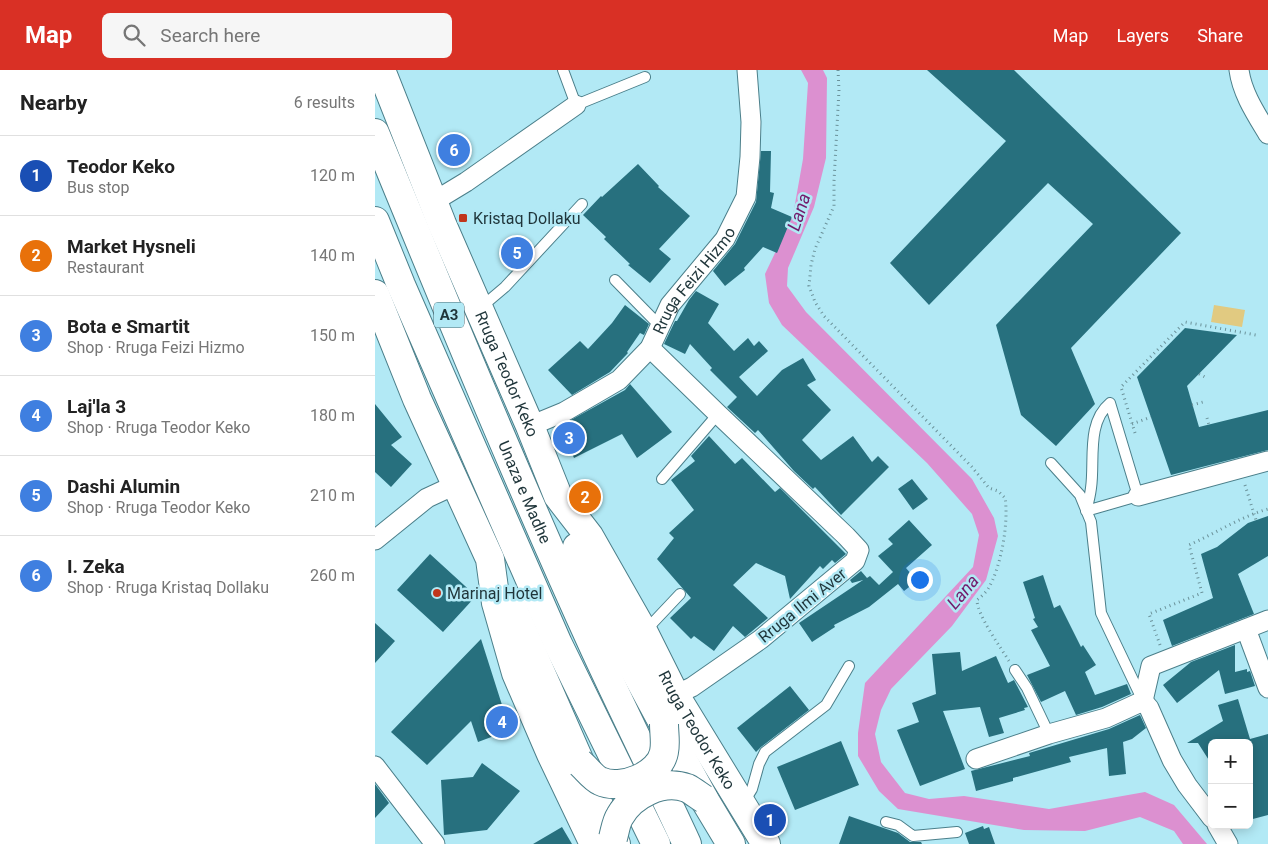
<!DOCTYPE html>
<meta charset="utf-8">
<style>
body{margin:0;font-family:Roboto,sans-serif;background:#f6f6f6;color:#222}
.controls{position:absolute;right:15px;bottom:15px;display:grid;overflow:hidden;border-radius:8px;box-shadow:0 2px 12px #0003}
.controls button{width:45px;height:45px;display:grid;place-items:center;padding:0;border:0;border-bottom:1px solid #e0e0e0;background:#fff;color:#222;font:25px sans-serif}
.you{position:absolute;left:544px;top:509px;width:18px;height:18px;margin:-12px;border:4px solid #fff;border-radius:50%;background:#1a73e8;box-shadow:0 0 0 8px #1a73e833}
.badge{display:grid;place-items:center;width:32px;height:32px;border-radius:50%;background:#d93025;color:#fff;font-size:16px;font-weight:700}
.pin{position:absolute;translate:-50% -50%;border:2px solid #fff;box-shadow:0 1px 5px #0006}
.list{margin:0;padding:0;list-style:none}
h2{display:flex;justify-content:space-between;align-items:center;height:65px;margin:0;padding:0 20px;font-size:21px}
h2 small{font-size:16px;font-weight:400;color:#767676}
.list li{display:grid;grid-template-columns:32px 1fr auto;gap:15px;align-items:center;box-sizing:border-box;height:80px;padding:0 20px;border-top:1px solid #e0e0e0}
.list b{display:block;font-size:19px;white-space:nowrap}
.list p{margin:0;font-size:16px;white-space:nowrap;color:#767676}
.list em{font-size:16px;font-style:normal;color:#767676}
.icon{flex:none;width:28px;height:28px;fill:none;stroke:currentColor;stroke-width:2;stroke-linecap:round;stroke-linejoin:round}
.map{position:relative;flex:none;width:893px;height:774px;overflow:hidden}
header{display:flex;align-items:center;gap:30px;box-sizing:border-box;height:70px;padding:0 25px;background:#d93025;color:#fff}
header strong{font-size:24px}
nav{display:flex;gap:28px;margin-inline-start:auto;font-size:18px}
.search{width:350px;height:45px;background:#f6f6f6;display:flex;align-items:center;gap:12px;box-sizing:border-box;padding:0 18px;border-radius:8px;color:#767676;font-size:19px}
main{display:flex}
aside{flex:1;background:#fff}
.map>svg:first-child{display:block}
.green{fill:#e1ca81}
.water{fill:#dc90d0}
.building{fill:#27707e}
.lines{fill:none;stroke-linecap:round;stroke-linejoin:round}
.service-casing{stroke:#4b7f8a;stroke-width:12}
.minor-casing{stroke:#4b7f8a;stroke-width:21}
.secondary-casing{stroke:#4b7f8a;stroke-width:30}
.trunk-casing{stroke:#4b7f8a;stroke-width:30}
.path{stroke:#6b929a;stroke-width:3;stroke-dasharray:1 4;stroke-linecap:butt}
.service{stroke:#fff;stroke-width:10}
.minor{stroke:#fff;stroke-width:19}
.secondary{stroke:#fff;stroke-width:28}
.trunk{stroke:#fff;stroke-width:28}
.secondary-bridge-casing{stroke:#4b7f8a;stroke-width:30;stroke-linecap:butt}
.secondary-bridge{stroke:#fff;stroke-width:28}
.poi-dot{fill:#c0351c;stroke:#b2e9f5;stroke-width:2}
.labels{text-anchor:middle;stroke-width:5;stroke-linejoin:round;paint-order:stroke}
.shield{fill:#b2e9f5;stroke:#4b6b72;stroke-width:1}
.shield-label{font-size:15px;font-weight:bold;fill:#1f353a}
.poi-label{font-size:16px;fill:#1f353a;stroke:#b2e9f5;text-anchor:start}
.street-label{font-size:16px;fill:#1f353a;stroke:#b2e9f5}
.water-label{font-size:18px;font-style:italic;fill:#73196a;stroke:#b2e9f5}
</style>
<header>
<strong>Map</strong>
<div class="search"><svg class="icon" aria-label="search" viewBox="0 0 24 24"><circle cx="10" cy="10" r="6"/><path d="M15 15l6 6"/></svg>Search here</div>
<nav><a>Map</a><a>Layers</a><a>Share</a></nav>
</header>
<main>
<aside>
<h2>Nearby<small>6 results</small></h2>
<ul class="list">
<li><span class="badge" style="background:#1a4fb4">1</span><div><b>Teodor Keko</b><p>Bus stop</p></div><em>120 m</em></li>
<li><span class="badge" style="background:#e8710a">2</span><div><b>Market Hysneli</b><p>Restaurant</p></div><em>140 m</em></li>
<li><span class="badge" style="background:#3f7fe0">3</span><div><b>Bota e Smartit</b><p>Shop · Rruga Feizi Hizmo</p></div><em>150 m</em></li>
<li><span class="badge" style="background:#3f7fe0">4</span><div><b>Laj'la 3</b><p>Shop · Rruga Teodor Keko</p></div><em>180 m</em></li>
<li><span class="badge" style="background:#3f7fe0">5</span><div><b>Dashi Alumin</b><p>Shop · Rruga Teodor Keko</p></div><em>210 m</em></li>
<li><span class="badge" style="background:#3f7fe0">6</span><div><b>I. Zeka</b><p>Shop · Rruga Kristaq Dollaku</p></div><em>260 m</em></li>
</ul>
</aside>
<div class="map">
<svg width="893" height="774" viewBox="0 0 893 774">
<rect width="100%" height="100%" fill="#b2e9f5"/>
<path class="green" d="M839 235 870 240 867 257 836 252Z"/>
<path class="water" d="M426 0H448L452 8 451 88 439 137 413 198 412 216 431 242 597 409 619 448 623 466 611 510 577 556 516 619 506 640 500 664 506 692 530 723 554 729 589 726 674 739 770 722 799 735 832 774H808L799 761 765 747 710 761 649 760 523 739 504 721 483 686V663L490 613 598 497 604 465 597 444 552 393 407 255 394 233 390 204 418 145 428 89 433 13Z"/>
<path class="building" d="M552 0H639L806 163 696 278 720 334 681 376 646 345 621 255 718 154 673 113 554 235 515 193 631 71Z
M386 81H396L395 122 399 123 396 138 417 147 402 183 388 177 369 198 370 200 350 216 338 201 360 174 381 132Z
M263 94 284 116 283 117 315 146 284 179 296 189 275 213 253 195 255 194 229 169 231 167 208 145 226 126 227 127Z
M321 221 344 234 333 253 359 281 373 268 379 276 384 271 393 281 364 307 382 326 407 300 428 288 441 310 432 315 456 340 427 370 446 390 478 366 497 392 503 386 514 397 466 445 440 417 438 419 419 401 383 360 380 363 352 337 362 327 335 300 337 298 315 274 310 284 289 274 300 251H302L314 230Z
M250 235 274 254 269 265 265 263 252 282 253 283 235 302 197 325 173 300 205 271 213 279 237 253Z
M810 258 862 265 812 316 824 357 893 340V380L796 405 762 307Z
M255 314 297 362 262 388 247 364 199 388 185 356 250 320Z
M0 334 27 367 16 375 37 394 16 417 0 402Z
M334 366 360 394 367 388 400 422 405 418 471 484 460 493 457 490 448 499 445 496 415 529 410 506 381 493 358 515 393 548 370 567 358 556 339 581 319 566 316 569 295 548 316 528 282 489 299 468 294 463 319 440 296 410 320 391 316 386Z
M537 409 553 429 538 440 523 419Z
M893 446V486L863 504 879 544 797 576 788 550 838 528 826 484 842 477 873 453Z
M534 450 557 475 531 498 542 511 529 521 523 514 494 537 459 555 460 557 437 572 424 553 488 510 477 513 475 510 486 501 492 508 495 506 504 515 518 502 503 486 518 474 513 469Z
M55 484 101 526 68 562 22 520Z
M668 505 679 538 685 535 706 577 708 575 721 595 710 602 720 625 752 614 756 624 727 637 701 645 690 621 666 632 652 605 675 596 656 560 663 557 658 549 660 548 648 512Z
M0 553 20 571 0 593Z
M106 569 135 660 103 672 96 651 52 695 16 662Z
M860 575V602L872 599V602L875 601 880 616 850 624 844 600 802 633 788 615 816 592Z
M585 582 587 601 621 586 633 613 639 610 653 637 649 638 650 640 624 648 629 663 614 667 605 637 568 641 590 699 545 716 522 660 544 652 537 633 561 624 557 584Z
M415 616 434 640 386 677 381 682 362 658Z
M863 629 875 669 893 664V745L874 750V673H837V695L823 673H812L848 651 843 635Z
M765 645 771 658 757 669 748 672 751 704 734 706 732 678 694 687 696 692 638 708V711L601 721 596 701 655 686 654 683 734 659Z
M466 671 484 715 420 740 402 697Z
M107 693 145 721 112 760 69 765 66 710 98 707Z
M0 714 14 733 0 748Z
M474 746 523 763 535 772H546L547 774H464Z
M608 756 609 759 614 757 620 774H594L590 763Z
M187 757 197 774H158Z"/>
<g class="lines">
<defs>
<path id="service" d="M188 0 201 35 270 7
M240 210 285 256
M104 239 130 217 207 134
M735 333 763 426 711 441C713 434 715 426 716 418 720 391 711 353 735 333Z
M676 393 705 425 716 452 726 543 767 629
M287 409 343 344
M269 560 272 559 305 524
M640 600 652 618 674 664
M369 732 377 719 384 694 390 682 451 635 474 596
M511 752 523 755 538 766 582 762"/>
<g id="minor">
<path d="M864 0C867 23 881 44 893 64"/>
<path d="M58 132 91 112 201 35"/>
<path d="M275 278 343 344 471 466 484 480 480 491 386 569 317 617 300 625"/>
<path id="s1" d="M155 356 189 342 244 310 275 278 295 235 350 169 371 127 375 87 376 52 372 0"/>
<path d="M763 426 893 391"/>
<path d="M0 470 52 428 80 415"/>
<path d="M871 559 893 618"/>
<path d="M768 631 776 596 893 550"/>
<path d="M768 631 774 638 797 690 812 715 837 748"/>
<path d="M601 689 674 664 731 648 768 631"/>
<path d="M0 696 60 774"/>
<path d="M842 755 853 774"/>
</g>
<g id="secondary">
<path id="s2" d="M6 0 67 154 155 356 183 426 214 466 268 561 300 625 391 774"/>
<path d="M0 224 42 329 115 489 121 533 141 603 176 684 219 774"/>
<path d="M202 477 247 577 329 729 356 774"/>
<path d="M137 537 241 774"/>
</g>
<g id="trunk">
<path id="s3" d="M0 63C71 236 142 409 220 580 250 645 282 709 312 774"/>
<path d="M0 151 26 215 183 574 281 774"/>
</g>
</defs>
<use href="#service" class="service-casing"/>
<use href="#minor" class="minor-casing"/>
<use href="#secondary" class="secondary-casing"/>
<use href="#trunk" class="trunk-casing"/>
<path class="path" d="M463 0 464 20 459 111V136L440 179 436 195 434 216 440 232 449 246 597 397 614 418 623 421 630 428C634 452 626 498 613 519 610 523 606 527 602 530 602 545 626 578 634 591
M824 304 832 308
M817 335 828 332
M832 348 834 355
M757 354 776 347
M760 363 746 317 810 252 881 265
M870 415 881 450
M785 575 774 544 827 523 814 475C841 463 865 447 893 439"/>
<use href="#service" class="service"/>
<use href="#minor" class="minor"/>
<use href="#secondary" class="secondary"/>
<use href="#trunk" class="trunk"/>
<defs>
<path id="secondary-bridge" d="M205 693C211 698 218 708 225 711 246 721 285 705 289 682 291 673 289 663 289 654
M238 768C240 761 241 752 245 746 257 725 287 709 312 718 318 721 324 726 329 729"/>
</defs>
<use href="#secondary-bridge" class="secondary-bridge-casing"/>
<use href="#secondary-bridge" class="secondary-bridge"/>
</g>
<g class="poi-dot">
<rect x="83" y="143" width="10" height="10" rx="2.5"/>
<circle cx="62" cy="523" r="5"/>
</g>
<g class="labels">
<rect class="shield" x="59" y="232.5" width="30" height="25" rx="4"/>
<g class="shield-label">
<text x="74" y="250">A3</text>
</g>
<g class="poi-label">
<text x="98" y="154">Kristaq Dollaku</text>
<text x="72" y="529">Marinaj Hotel</text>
</g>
<g class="street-label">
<text dy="6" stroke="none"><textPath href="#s1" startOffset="226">Rruga Feizi Hizmo</textPath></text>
<text dy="6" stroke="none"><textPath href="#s2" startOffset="329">Rruga Teodor Keko</textPath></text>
<text dy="6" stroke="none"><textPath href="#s3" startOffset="389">Unaza e Madhe</textPath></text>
<text transform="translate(427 535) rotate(-39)" y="6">Rruga Ilmi Aver</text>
<text dy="6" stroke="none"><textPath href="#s2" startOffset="734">Rruga Teodor Keko</textPath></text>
</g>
<g class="water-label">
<text transform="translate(424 142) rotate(-72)" y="6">Lana</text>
<text transform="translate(588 522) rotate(-50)" y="6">Lana</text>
</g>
</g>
</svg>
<div class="controls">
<button>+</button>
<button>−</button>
</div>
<div class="you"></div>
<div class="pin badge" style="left:395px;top:750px;background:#1a4fb4">1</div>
<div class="pin badge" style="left:210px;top:427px;background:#e8710a">2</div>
<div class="pin badge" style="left:194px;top:368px;background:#3f7fe0">3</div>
<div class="pin badge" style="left:127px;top:652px;background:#3f7fe0">4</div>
<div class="pin badge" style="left:142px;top:183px;background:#3f7fe0">5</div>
<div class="pin badge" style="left:79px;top:80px;background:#3f7fe0">6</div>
</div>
</main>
